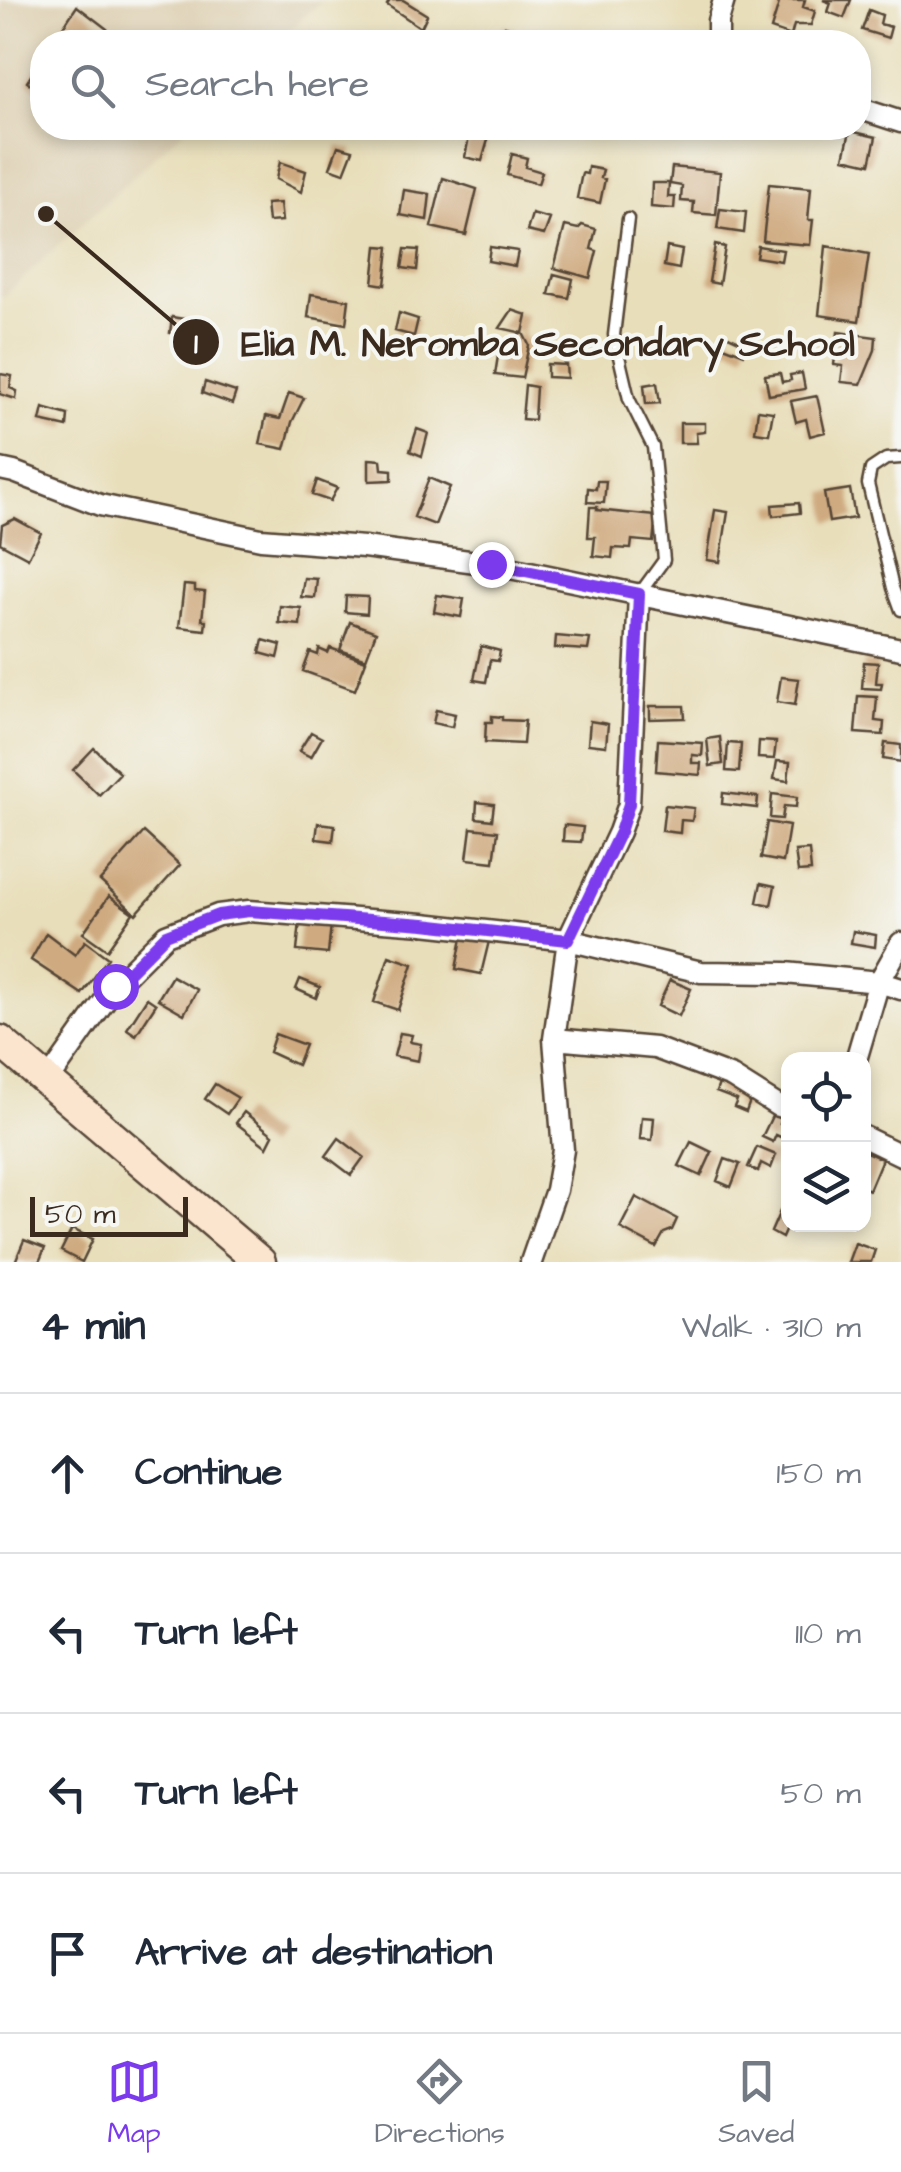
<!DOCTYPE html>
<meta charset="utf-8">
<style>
body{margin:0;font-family:"Architects Daughter",sans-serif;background:#f6f6f7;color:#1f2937}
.controls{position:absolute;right:30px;bottom:30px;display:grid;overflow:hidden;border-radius:20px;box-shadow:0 5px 15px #0003}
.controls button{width:90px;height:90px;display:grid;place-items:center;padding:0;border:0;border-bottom:2px solid #e0e1e3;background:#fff;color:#1f2937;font:50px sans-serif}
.scale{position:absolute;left:30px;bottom:25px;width:158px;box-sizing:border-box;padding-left:10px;border:5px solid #3b2a1e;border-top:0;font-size:28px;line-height:35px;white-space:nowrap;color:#3b2a1e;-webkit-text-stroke:8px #f6f6f2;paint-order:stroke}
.stop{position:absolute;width:30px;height:30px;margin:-22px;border:8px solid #7c3aed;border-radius:50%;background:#fff}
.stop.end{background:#7c3aed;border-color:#fff;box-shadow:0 2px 10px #0008}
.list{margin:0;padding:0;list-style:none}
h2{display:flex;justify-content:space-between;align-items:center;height:130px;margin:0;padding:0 40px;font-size:42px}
h2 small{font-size:32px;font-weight:400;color:#747a83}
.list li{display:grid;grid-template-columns:65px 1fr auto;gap:30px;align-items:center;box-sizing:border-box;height:160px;padding:0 40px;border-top:2px solid #e0e1e3}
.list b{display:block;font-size:38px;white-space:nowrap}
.list em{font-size:32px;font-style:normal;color:#747a83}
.icon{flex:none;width:55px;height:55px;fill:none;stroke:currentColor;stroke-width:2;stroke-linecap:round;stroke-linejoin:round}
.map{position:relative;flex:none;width:901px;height:1262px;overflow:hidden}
.search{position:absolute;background:#fff;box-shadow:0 5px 15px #0003;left:30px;right:30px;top:30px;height:110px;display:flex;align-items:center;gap:25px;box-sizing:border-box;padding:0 35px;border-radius:40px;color:#747a83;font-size:38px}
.sheet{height:770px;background:#fff}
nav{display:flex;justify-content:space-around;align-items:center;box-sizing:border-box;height:140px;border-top:2px solid #e0e1e3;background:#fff;font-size:28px;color:#747a83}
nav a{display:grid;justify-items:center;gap:5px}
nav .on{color:#7c3aed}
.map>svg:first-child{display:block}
.built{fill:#ddcfb1}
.building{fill:#cfaa80}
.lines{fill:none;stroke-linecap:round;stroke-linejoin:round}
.lane-casing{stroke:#554535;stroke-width:15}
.street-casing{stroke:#554535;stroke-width:25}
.secondary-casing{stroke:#554535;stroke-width:35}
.lane{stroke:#fff;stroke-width:10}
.street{stroke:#fff;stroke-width:20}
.secondary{stroke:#fbe5cf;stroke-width:30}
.route{stroke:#7c3aed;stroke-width:12}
.leader{fill:none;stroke:#3b2a1e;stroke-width:4}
.callout-dot{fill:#3b2a1e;stroke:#f6f6f2;stroke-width:4}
.mark-label{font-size:30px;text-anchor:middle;font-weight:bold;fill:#fff}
.callout-label{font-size:38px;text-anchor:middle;font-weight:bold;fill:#3b2a1e;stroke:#f6f6f2;stroke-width:8;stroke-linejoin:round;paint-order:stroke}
</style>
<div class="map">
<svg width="901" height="1262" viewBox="0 0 901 1262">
<rect width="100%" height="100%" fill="#f6f6f2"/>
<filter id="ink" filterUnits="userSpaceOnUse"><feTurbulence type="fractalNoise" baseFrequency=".01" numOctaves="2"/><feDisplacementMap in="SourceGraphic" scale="20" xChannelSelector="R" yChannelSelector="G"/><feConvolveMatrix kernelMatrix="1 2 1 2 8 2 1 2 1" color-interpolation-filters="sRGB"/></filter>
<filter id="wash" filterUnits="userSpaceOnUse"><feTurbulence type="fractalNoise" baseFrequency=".0048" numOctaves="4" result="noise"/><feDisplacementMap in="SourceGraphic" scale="40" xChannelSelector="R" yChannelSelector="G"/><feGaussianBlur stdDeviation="2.25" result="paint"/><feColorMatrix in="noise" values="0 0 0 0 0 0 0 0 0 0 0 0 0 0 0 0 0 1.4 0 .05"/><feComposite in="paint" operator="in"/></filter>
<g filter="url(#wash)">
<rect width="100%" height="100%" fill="#e8deba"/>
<path class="built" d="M0 0H323L277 42H42V128H186L0 300Z"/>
<g id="blocks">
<path class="building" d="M390 0H403L427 15 421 28 387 5Z
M780 0H805L803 7 815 11 811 25H794L791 36 771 29Z
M823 0H851L844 18 828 12 831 3Z
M77 6 107 29 96 42H53Z
M869 10 882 15 880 24 891 27 888 38 862 30Z
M505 26 517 30 514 42H487L489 35 502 38Z
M42 58V93L27 82Z
M850 131 876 137 870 164 844 158Z
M470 132 489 136 482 161 465 157Z
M338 146 353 150 344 173 330 168Z
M512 154 527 158 525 167 542 172 538 184 507 175Z
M280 162 306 171 301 192 276 179Z
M588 167 603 170 601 178 605 179 600 203 577 198 582 173 587 174Z
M672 167 720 172 716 215 693 213 694 202 681 201 682 186 670 184Z
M443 178 477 189 466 235 431 227Z
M652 183H669L668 197H675L674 209 651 207Z
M769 184 811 188 808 220H813L810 245 763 241Z
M404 190 430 194 427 220 400 215Z
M280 203 282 221 268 222 266 204Z
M720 209 746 212 744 233 717 229Z
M532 214 550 219 544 235 527 231Z
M582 225 596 229 591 249 597 251 590 278 554 268 565 226 578 229Z
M715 245 725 247 719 284 709 282Z
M377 246 389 247 385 285 373 283Z
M758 246 783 250 781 261 756 257Z
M826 246 869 254 859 321 819 315Z
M490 247 518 251 515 266 488 261Z
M667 247 682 250 679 269 664 266Z
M405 249 419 250 417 270 402 268Z
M554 274 573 279 569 298 549 294Z
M311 294 349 300 346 324 308 317Z
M512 310 527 315 523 333 500 328Z
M399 313 418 319 414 336 395 331Z
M172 317 208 323 206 337 170 333Z
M838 332 876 337 875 350 861 384 841 382 843 366 834 365Z
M523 333 529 345 522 378 495 375 500 343Z
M726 335 748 345 744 354 721 345Z
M547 364 566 365 567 378 547 377Z
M780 373 782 382 791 380 790 375 802 373 805 389 769 395 765 375Z
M0 374 12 376 10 388 17 391 16 399 0 394Z
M205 382 236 392 232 404 202 393Z
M657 383 660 403 646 404 644 385Z
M525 385 536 387 534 420 522 419Z
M289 393 304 398 292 422 285 449 260 444 266 416 280 419Z
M817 396 825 432 810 436 806 419 796 422 791 401Z
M43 408 68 415 67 427 40 421Z
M758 410 773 412 769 434 755 432Z
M680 423H705V432L696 433 697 443H680Z
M417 429 428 433 422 456 410 451Z
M369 459 381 460 382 469 392 470V480L369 481Z
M429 478 450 487 435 525 414 517Z
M317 480 337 488 330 501 312 495Z
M597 481H606L604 503 587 502 588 488 596 489Z
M850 489 855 518 829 522 824 493Z
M799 503 800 513 773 516 772 505Z
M590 507H597V510L656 516 653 542 632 540 631 549 613 548 612 558 593 556 595 537H588Z
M715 510 728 512 720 562 707 560Z
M15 519 41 533 28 558 0 543 2 525Z
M304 578 317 579 315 598 301 597Z
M184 585 195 586V591L205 592 202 620H206L205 630 179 627Z
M437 595 464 599 461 617 434 612Z
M346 596 368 597 367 614 345 612Z
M280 606 301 608 300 625 279 623Z
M350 622 376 632 366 659 340 650Z
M556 636 590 639 588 650 555 648Z
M263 640 281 645 278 658 260 653Z
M481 646 500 651 498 661 490 660 486 682 474 680Z
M330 648 366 661 355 690 303 671 310 652 318 655 319 649 328 653Z
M864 662 878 663 876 683H882L881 689 862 688Z
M781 677 799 679 795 705 777 702Z
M858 696 877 697 875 721 884 722 883 735 855 733Z
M650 706H684L685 718 650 719Z
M436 710 455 714 452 727 433 723Z
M492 716 502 717V720L525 721 523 744 485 742 486 722H492Z
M590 721 608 724 606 746 588 744Z
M311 732 322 738 311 757 299 751Z
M720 737 723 764 710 766 707 739Z
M658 740 703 743 702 756 692 755V763H701L700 775 656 771Z
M759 741 776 742 774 759 758 758Z
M728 743 741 744 739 772 726 771Z
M885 743 901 745V762L883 759Z
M94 748 120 773 99 795 73 770Z
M777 761 790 762 788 781 774 779Z
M723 793 758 797 757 808 722 804Z
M772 794 797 797 796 807 784 806 782 819 770 818Z
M477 802 494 804 492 820 476 818Z
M665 805 694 808 692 821 681 820 680 833 662 831Z
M767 822 789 826 783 862 761 858Z
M318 823 335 825 333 841 316 839Z
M564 825 583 827 581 842 563 841Z
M471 828 498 831 494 862 467 859Z
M144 832 180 865 136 914 100 881Z
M809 850 811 871 798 872 795 851Z
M761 883 775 886 771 905 757 902Z
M109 896 133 913 107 950 83 933Z
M300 921 331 924 328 954 297 951Z
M853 931 876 935 875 947 851 943Z
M46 933 75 955 85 941 108 958 82 994 31 960Z
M462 938 489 941 481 974 456 969Z
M389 956 413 964 398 1010 374 1002Z
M172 976 197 990 184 1014 158 999Z
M300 979 320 987 316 998 296 989Z
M670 980 691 989 679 1016 658 1006Z
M147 998 156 1004 136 1035 127 1029Z
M400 1033 412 1035 410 1042 421 1044 418 1061 394 1056Z
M275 1034 305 1045 297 1065 269 1052Z
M720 1081 753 1093 746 1112 734 1107 737 1100 716 1092Z
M215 1084 238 1098 227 1114 205 1099Z
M244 1112 273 1135 267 1147 236 1123Z
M774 1112 784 1116 780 1124 788 1128V1131L785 1139 776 1135 773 1142 762 1137Z
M642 1117 654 1118 652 1140 640 1139Z
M339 1138 364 1157 351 1175 326 1156Z
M691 1142 712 1152 701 1176 679 1166Z
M757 1147 776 1155 771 1168 761 1163 758 1172 748 1167Z
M864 1151 882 1159 869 1190 864 1187Z
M725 1159 740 1164 731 1187 717 1181Z
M636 1197 677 1219 672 1230 664 1233 656 1247 620 1228Z
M781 1209 788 1213V1224L782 1238 771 1232Z
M72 1229 93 1239 82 1262 61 1251Z
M24 1240 45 1248 39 1262H15Z
M855 1243 875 1250 871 1262H848Z"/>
</g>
</g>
<g filter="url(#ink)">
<use href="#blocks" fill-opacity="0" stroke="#554535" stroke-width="2.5"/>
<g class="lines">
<defs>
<path id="lane" d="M628 219 614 335 629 399 653 447 664 560 640 593
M901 458 886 459 871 469 868 484 893 588 901 610"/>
<path id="street" d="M718 42V21L724 0
M858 108 901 122
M0 469 14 472 100 505 261 539 364 547 491 564 901 649
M554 1039 655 1048 732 1077 778 1106 788 1109
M856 1060 879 982 901 943
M48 1081 115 986 166 935 218 915 249 911 423 924 568 940 701 972 785 973 879 982 901 989
M864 1137 901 1155
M531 1262 556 1190 563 1150 554 1039 568 940 619 832 629 804 639 594"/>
<path id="secondary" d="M0 1041 260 1262"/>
</defs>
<use href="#lane" class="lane-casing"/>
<use href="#street" class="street-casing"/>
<use href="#secondary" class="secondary-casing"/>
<use href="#lane" class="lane"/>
<use href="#street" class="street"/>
<use href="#secondary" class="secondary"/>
</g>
</g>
<g class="lines" filter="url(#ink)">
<path class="route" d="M115 986 166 935 218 915 249 911 424 924 568 940 620 832 629 804 639 594 491 564"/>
</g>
<path class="leader" d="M46 214L196 342"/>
<g class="callout-dot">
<circle cx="46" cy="214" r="10"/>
<circle cx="196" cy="342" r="25"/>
</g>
<g class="mark-label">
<text x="196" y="353">1</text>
</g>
<g class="callout-label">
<text x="548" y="356">Elia M. Neromba Secondary School</text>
</g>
</svg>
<div class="controls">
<button><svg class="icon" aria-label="locate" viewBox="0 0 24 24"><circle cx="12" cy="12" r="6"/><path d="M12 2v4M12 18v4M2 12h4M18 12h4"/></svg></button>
<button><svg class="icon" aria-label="layers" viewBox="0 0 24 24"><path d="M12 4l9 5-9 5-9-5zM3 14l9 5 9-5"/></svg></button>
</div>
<div class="scale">50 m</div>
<div class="stop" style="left:115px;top:986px"></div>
<div class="stop end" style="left:491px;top:564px"></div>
<div class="search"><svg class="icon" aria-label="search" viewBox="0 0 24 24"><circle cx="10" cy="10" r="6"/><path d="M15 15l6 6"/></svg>Search here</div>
</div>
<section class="sheet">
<h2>4 min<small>Walk · 310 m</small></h2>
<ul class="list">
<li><svg class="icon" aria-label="ahead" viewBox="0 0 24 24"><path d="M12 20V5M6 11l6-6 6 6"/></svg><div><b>Continue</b></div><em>150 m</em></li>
<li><svg class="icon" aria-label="left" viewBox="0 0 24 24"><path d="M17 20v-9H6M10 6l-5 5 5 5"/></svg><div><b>Turn left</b></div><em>110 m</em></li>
<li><svg class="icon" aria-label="left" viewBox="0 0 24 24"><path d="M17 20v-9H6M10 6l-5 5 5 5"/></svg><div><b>Turn left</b></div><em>50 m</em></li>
<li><svg class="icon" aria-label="arrive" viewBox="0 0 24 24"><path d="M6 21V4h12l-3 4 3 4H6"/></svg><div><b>Arrive at destination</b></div></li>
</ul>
</section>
<nav>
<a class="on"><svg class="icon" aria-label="map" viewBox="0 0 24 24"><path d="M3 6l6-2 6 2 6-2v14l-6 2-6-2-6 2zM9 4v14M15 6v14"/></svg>Map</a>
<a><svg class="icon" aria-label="directions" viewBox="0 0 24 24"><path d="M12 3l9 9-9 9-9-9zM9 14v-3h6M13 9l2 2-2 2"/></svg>Directions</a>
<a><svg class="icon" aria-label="saved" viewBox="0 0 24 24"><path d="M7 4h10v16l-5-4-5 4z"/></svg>Saved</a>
</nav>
